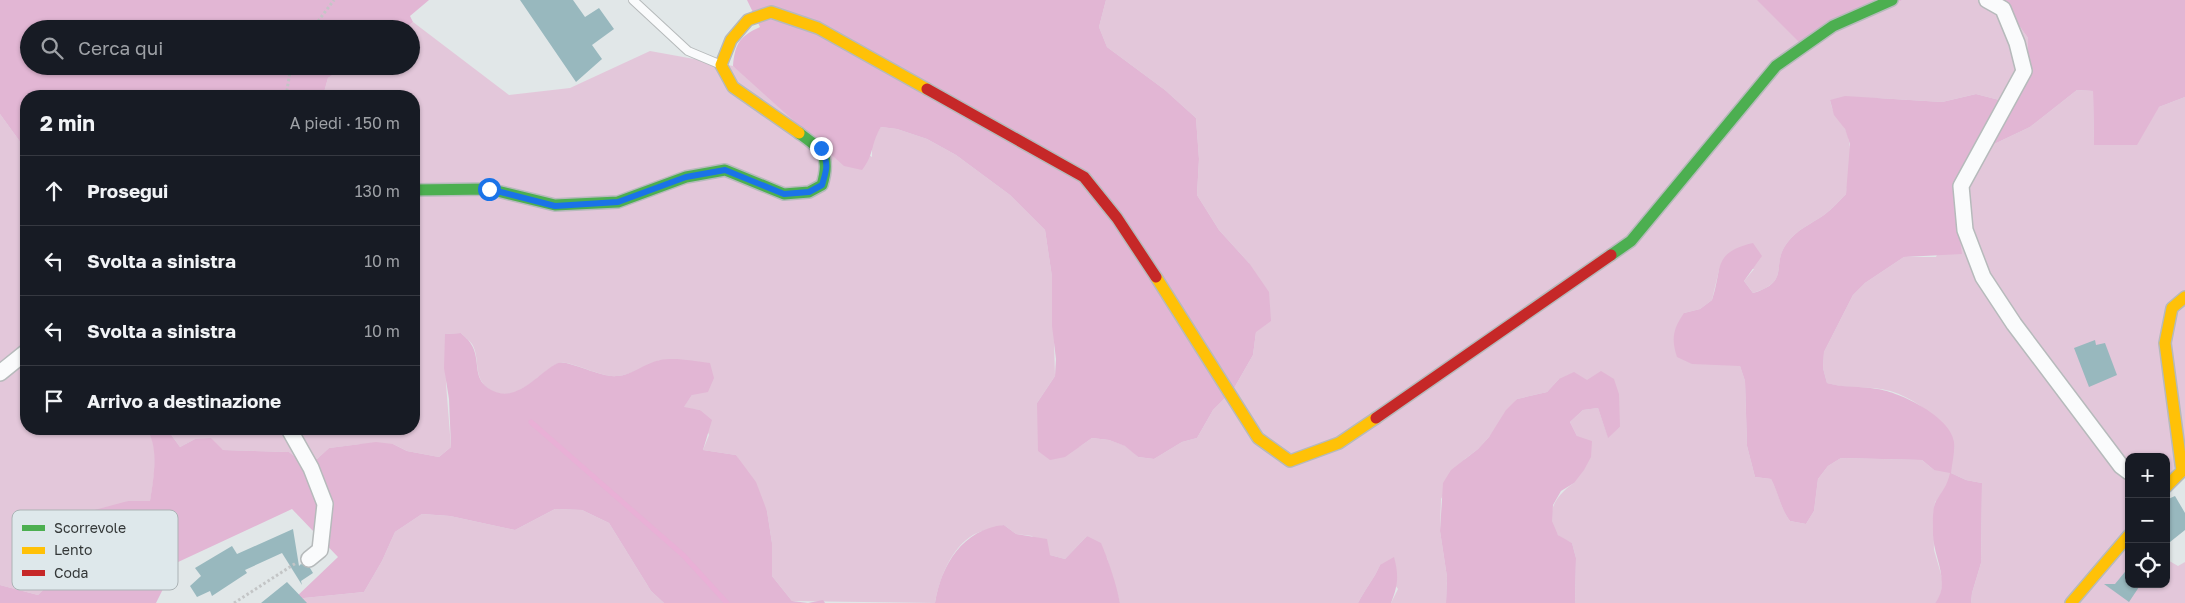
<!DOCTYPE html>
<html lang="it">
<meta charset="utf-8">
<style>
body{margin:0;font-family:"Golos Text",sans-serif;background:#20242c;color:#f1f3f6}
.controls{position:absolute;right:15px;bottom:15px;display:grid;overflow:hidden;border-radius:10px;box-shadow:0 1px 4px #0004}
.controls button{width:45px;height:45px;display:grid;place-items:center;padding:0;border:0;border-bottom:1px solid #363941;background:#171b24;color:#f1f3f6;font:25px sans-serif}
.stop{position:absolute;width:15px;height:15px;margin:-11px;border:4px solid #1a73e8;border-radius:50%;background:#fff}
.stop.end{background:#1a73e8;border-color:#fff;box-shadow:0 1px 5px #0008}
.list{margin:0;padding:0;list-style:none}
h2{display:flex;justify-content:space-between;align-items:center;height:65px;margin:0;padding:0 20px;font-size:21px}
h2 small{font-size:16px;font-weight:400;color:#9ea1a6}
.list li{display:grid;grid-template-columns:32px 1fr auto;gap:15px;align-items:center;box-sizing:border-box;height:70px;padding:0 20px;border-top:1px solid #363941}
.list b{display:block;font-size:19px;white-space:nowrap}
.list em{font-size:16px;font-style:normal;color:#9ea1a6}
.icon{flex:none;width:28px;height:28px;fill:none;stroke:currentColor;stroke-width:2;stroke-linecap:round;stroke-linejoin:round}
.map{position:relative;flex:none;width:2185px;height:603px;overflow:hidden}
.search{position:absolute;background:#171b24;box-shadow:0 1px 4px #0004;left:20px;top:20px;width:400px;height:55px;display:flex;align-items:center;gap:12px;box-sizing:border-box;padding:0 18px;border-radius:28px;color:#9ea1a6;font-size:19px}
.panel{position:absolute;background:#171b24;box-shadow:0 1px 4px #0004;left:20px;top:90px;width:400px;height:345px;border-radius:20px}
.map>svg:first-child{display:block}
.green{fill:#e3c7da}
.forest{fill:#e2b6d4}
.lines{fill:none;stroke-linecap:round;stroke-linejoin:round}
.stream{stroke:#e9b0d6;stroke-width:5}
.building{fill:#98b8be}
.lane-casing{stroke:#b6babb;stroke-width:10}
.street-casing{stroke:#b6babb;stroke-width:18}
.fast-casing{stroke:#b6babb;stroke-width:14}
.slow-casing{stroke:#b6babb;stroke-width:14}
.jam-casing{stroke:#b6babb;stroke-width:14}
.path{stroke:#c3c5c6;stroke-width:3;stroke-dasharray:2.5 2.5;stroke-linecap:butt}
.lane{stroke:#fafbfc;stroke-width:8}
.street{stroke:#fafbfc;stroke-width:15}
.fast{stroke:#4caf50;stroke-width:11}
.slow{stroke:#ffc107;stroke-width:11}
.jam{stroke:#c62828;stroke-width:11}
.route{stroke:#1a73e8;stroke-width:6}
.key{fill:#dee8eb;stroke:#abb3b5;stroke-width:1}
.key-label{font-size:14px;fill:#333737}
</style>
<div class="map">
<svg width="2185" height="603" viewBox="0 0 2185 603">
<rect width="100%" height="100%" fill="#e1e7e8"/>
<path class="green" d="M1106 0H1757L1855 20 1903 0H1996L2003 3 2028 38V76L2015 104 1976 94 1942 102 1877 98 1830 100C1834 119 1840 117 1846 131 1854 150 1849 173 1846 194 1839 201 1832 209 1824 215 1811 224 1796 230 1787 243 1770 266 1792 281 1753 293L1744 281 1754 269 1719 270 1712 300 1700 309 1684 313 1740 366 1745 381 1747 446 1755 477 1771 479C1779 493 1780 508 1790 521L1806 524 1814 511 1818 479 1828 466 1841 458 1922 460 1934 470 1933 416C1916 401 1897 390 1874 388 1857 387 1843 388 1827 383L1823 368 1824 352 1853 295 1865 283 1904 257H1936L1972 173 1990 146 2030 127 2077 90 2093 91 2094 144 2159 107 2185 97V444L2166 486V457H2129V584H2166V559L2178 566 2185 562V603H1971L1972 593 1981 563 1982 483 1966 480 1951 473 1946 489 1935 502 1933 518 1934 550 1943 581 1940 597 1935 603H1575L1576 558 1572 543C1568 541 1561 538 1558 535 1542 515 1557 494 1574 483L1577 436 1570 422 1583 410 1598 408 1608 437 1620 427 1587 380 1559 379 1547 392 1517 399 1489 437 1478 449 1465 459 1441 499 1440 531 1447 577 1446 603H1391L1398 589 1380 565C1374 579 1365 589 1358 603H1120L1107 558 1087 536 1065 559 1050 555 1032 536 1016 534 1004 525C994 528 982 530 973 535 951 548 939 579 935 603L792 601 772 576V543L767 511 736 455 703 450 709 435 700 410 683 408 692 395 660 360C647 365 632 375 617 376 601 378 568 359 559 363 537 373 515 407 489 389 472 377 481 359 472 344 469 340 464 336 461 333L445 334 446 384 451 447 439 457 407 451 393 444H361L329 448 317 459 302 462 289 452 223 450 195 439 180 447 167 429H414V96H323L328 78 346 66H411V29H405L413 22 509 95 570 88 650 51 733 66 872 157V141L881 127 897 129 927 139 956 155 1010 195 1045 230 1052 277 1055 376 1037 403 1079 447 1092 438 1109 440 1126 446 1138 457 1154 459 1182 442 1197 438 1213 410 1233 390 1253 355 1256 332 1249 263 1219 230 1197 195 1199 159 1196 118 1165 90 1107 47 1099 27Z
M0 114 26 150V429H146C161 446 153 481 150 502L128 501 64 540 61 572 38 595 0 585Z
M555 509 582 510 609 523 651 591 664 603H290L294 599 364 592 382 561 395 532 422 514 450 516 515 530Z"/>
<path class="forest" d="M0 0H429L410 16 413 22 405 29H29V66H346L328 78 323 96H26V150L0 114Z
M747 0H1106L1099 27 1107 47 1165 90 1196 118 1199 159 1197 195 1219 230 1249 263 1269 292 1271 321 1256 332 1253 355 1233 390 1213 410 1197 438 1182 442 1154 459 1138 457 1125 446 1109 440 1092 438 1065 457 1050 460 1038 451 1037 403 1055 376 1056 359 1052 326V277L1045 230 1010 195 956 155 927 139 897 129 881 127C870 145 875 153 862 170L844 166 733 66C735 43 740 36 760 27Z
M1757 0H1903L1855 20 1807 50Z
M1996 0H2185V97L2159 107 2137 145H2094L2093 91 2077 90 2030 127 1990 146 1972 173 1956 212 1962 254 1904 257 1865 283 1853 295 1824 352 1823 368 1827 383C1844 388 1860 386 1877 389 1900 392 1951 417 1954 442 1955 452 1952 463 1951 473L1966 480 1982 483 1981 563 1972 593 1971 603H1935C1952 582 1932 555 1933 532 1933 522 1932 509 1936 501 1943 490 1947 486 1950 473L1934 470 1922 460 1841 458 1828 466 1818 479 1814 511 1806 524 1790 521C1780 508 1779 494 1771 479L1755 477 1747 446 1745 381 1740 366 1692 364 1677 357C1671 339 1673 329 1684 313L1700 309 1712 300C1723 267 1712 253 1753 243L1762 256 1744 281 1753 293C1792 281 1770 265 1787 243 1796 230 1811 224 1824 215 1832 209 1839 201 1846 194L1850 144 1845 129 1834 115 1830 100 1845 96 1942 102 1976 94 2015 104 2028 76V38L2003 3Z
M461 333C464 336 469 340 471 344 481 359 472 377 488 388 515 407 537 373 558 363 567 359 601 378 617 376 633 375 645 363 660 360 675 357 695 361 710 363L714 378 708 392 692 395 684 407 700 410 712 420 703 450 736 455 756 482 767 511 772 543V576L792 601 808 603 823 600 825 603H664L651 591 609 523 582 510 555 509 515 530 450 516 422 514 395 532 382 561 364 592 294 599 338 557 292 509 176 563 156 603H0V585L38 595 61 572 64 540 87 512 128 501H150C153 481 160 446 146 429H167L180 447 195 439 211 438 223 450 289 452 302 462 317 459 329 448 376 442 393 444 407 451 439 457 451 447 449 399 444 368 445 334Z
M1601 371 1614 379 1619 394 1620 427 1608 438 1598 408 1583 410 1570 422 1577 436 1592 441 1591 457 1584 470 1574 483 1561 491 1553 505 1552 521 1558 535 1572 543 1576 558 1575 603H1446L1447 577 1440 531 1443 483 1451 470 1478 449 1489 437 1506 410 1517 399 1547 392 1559 379 1574 372 1587 380Z
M1004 525 1016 534 1047 539 1050 555 1065 559 1087 536 1101 543C1109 562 1116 583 1120 603H935C941 565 963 529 1004 525Z
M1394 557C1399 575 1398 586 1391 603H1358C1365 589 1374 579 1380 565Z"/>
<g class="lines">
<path class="stream" d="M531 422 683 555 727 603"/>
</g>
<path class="building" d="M520 0H573L585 17 599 8 614 29 592 45 602 59 576 82Z
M2095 340 2096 345 2105 343 2117 375 2089 387 2074 348Z
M2175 496 2185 513V530L2170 542 2166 531V500Z
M293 529 299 566 301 564 310 568 313 573 301 581 302 585 282 553 245 570 247 573 212 596 210 591 197 597 190 586 201 576 195 568 232 546 237 554Z
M2129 567V584H2141L2129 602 2104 584H2115Z
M287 582 307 603H261Z"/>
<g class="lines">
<defs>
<path id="lane" d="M633 0 688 51 719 64"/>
<path id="street" d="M1987 0 2003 9 2017 43 2024 71 1961 186 1965 230 1983 277 2014 324 2121 466 2129 472
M0 373 26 352
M289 429 311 468 325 504 320 550 309 559"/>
<path id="fast" d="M414 190 489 189 555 205 618 202 686 177 725 170 784 194 809 192 822 185C831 155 822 150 799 133
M1611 255 1631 241 1776 66 1833 26 1892 0"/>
<path id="slow" d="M799 133 733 87 721 65 731 40 748 20 771 12 818 28 927 89
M1156 277 1258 438 1290 461 1339 443 1376 418
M2166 487 2182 471 2165 343 2172 308 2185 297
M2071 603 2129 535"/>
<path id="jam" d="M927 89 1084 177 1117 218 1156 277
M1376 418 1611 255"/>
</defs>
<use href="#lane" class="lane-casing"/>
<use href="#street" class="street-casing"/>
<use href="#fast" class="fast-casing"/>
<use href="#slow" class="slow-casing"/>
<use href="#jam" class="jam-casing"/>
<path class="path" d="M312 29 334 0
M286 96 291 66
M234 603 296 563"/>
<use href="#lane" class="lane"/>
<use href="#street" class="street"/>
<use href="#fast" class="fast"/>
<use href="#slow" class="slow"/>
<use href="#jam" class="jam"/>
</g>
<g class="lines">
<path class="route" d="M489 189 555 206 618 202 686 177 725 170 784 194 809 192 822 185C827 169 829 164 821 148"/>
</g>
<rect x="12" y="510" width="166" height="80" rx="8" class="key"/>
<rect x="22" y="525" width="23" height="6" fill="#4caf50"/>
<rect x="22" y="547" width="23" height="7" fill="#ffc107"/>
<rect x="22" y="570" width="23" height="6" fill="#c62828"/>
<g class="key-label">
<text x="54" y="533">Scorrevole</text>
<text x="54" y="555">Lento</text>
<text x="54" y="578">Coda</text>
</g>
</svg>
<div class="controls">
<button>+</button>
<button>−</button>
<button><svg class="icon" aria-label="locate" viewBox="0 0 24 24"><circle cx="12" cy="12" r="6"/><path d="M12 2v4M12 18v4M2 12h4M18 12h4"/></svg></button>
</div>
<div class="stop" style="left:489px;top:189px"></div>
<div class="stop end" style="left:821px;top:148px"></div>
<div class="search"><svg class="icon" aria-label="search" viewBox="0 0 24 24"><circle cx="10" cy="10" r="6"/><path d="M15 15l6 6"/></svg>Cerca qui</div>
<section class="panel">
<h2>2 min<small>A piedi · 150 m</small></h2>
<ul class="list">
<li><svg class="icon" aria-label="ahead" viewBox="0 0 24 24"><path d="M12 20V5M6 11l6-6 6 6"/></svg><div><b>Prosegui</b></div><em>130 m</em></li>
<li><svg class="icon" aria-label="left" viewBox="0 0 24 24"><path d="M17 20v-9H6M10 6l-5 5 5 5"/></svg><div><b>Svolta a sinistra</b></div><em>10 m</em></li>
<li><svg class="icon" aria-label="left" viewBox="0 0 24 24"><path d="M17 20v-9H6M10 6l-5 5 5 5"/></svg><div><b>Svolta a sinistra</b></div><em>10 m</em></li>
<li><svg class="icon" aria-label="arrive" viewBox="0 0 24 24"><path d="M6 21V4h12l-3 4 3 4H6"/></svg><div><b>Arrivo a destinazione</b></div></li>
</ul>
</section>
</div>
